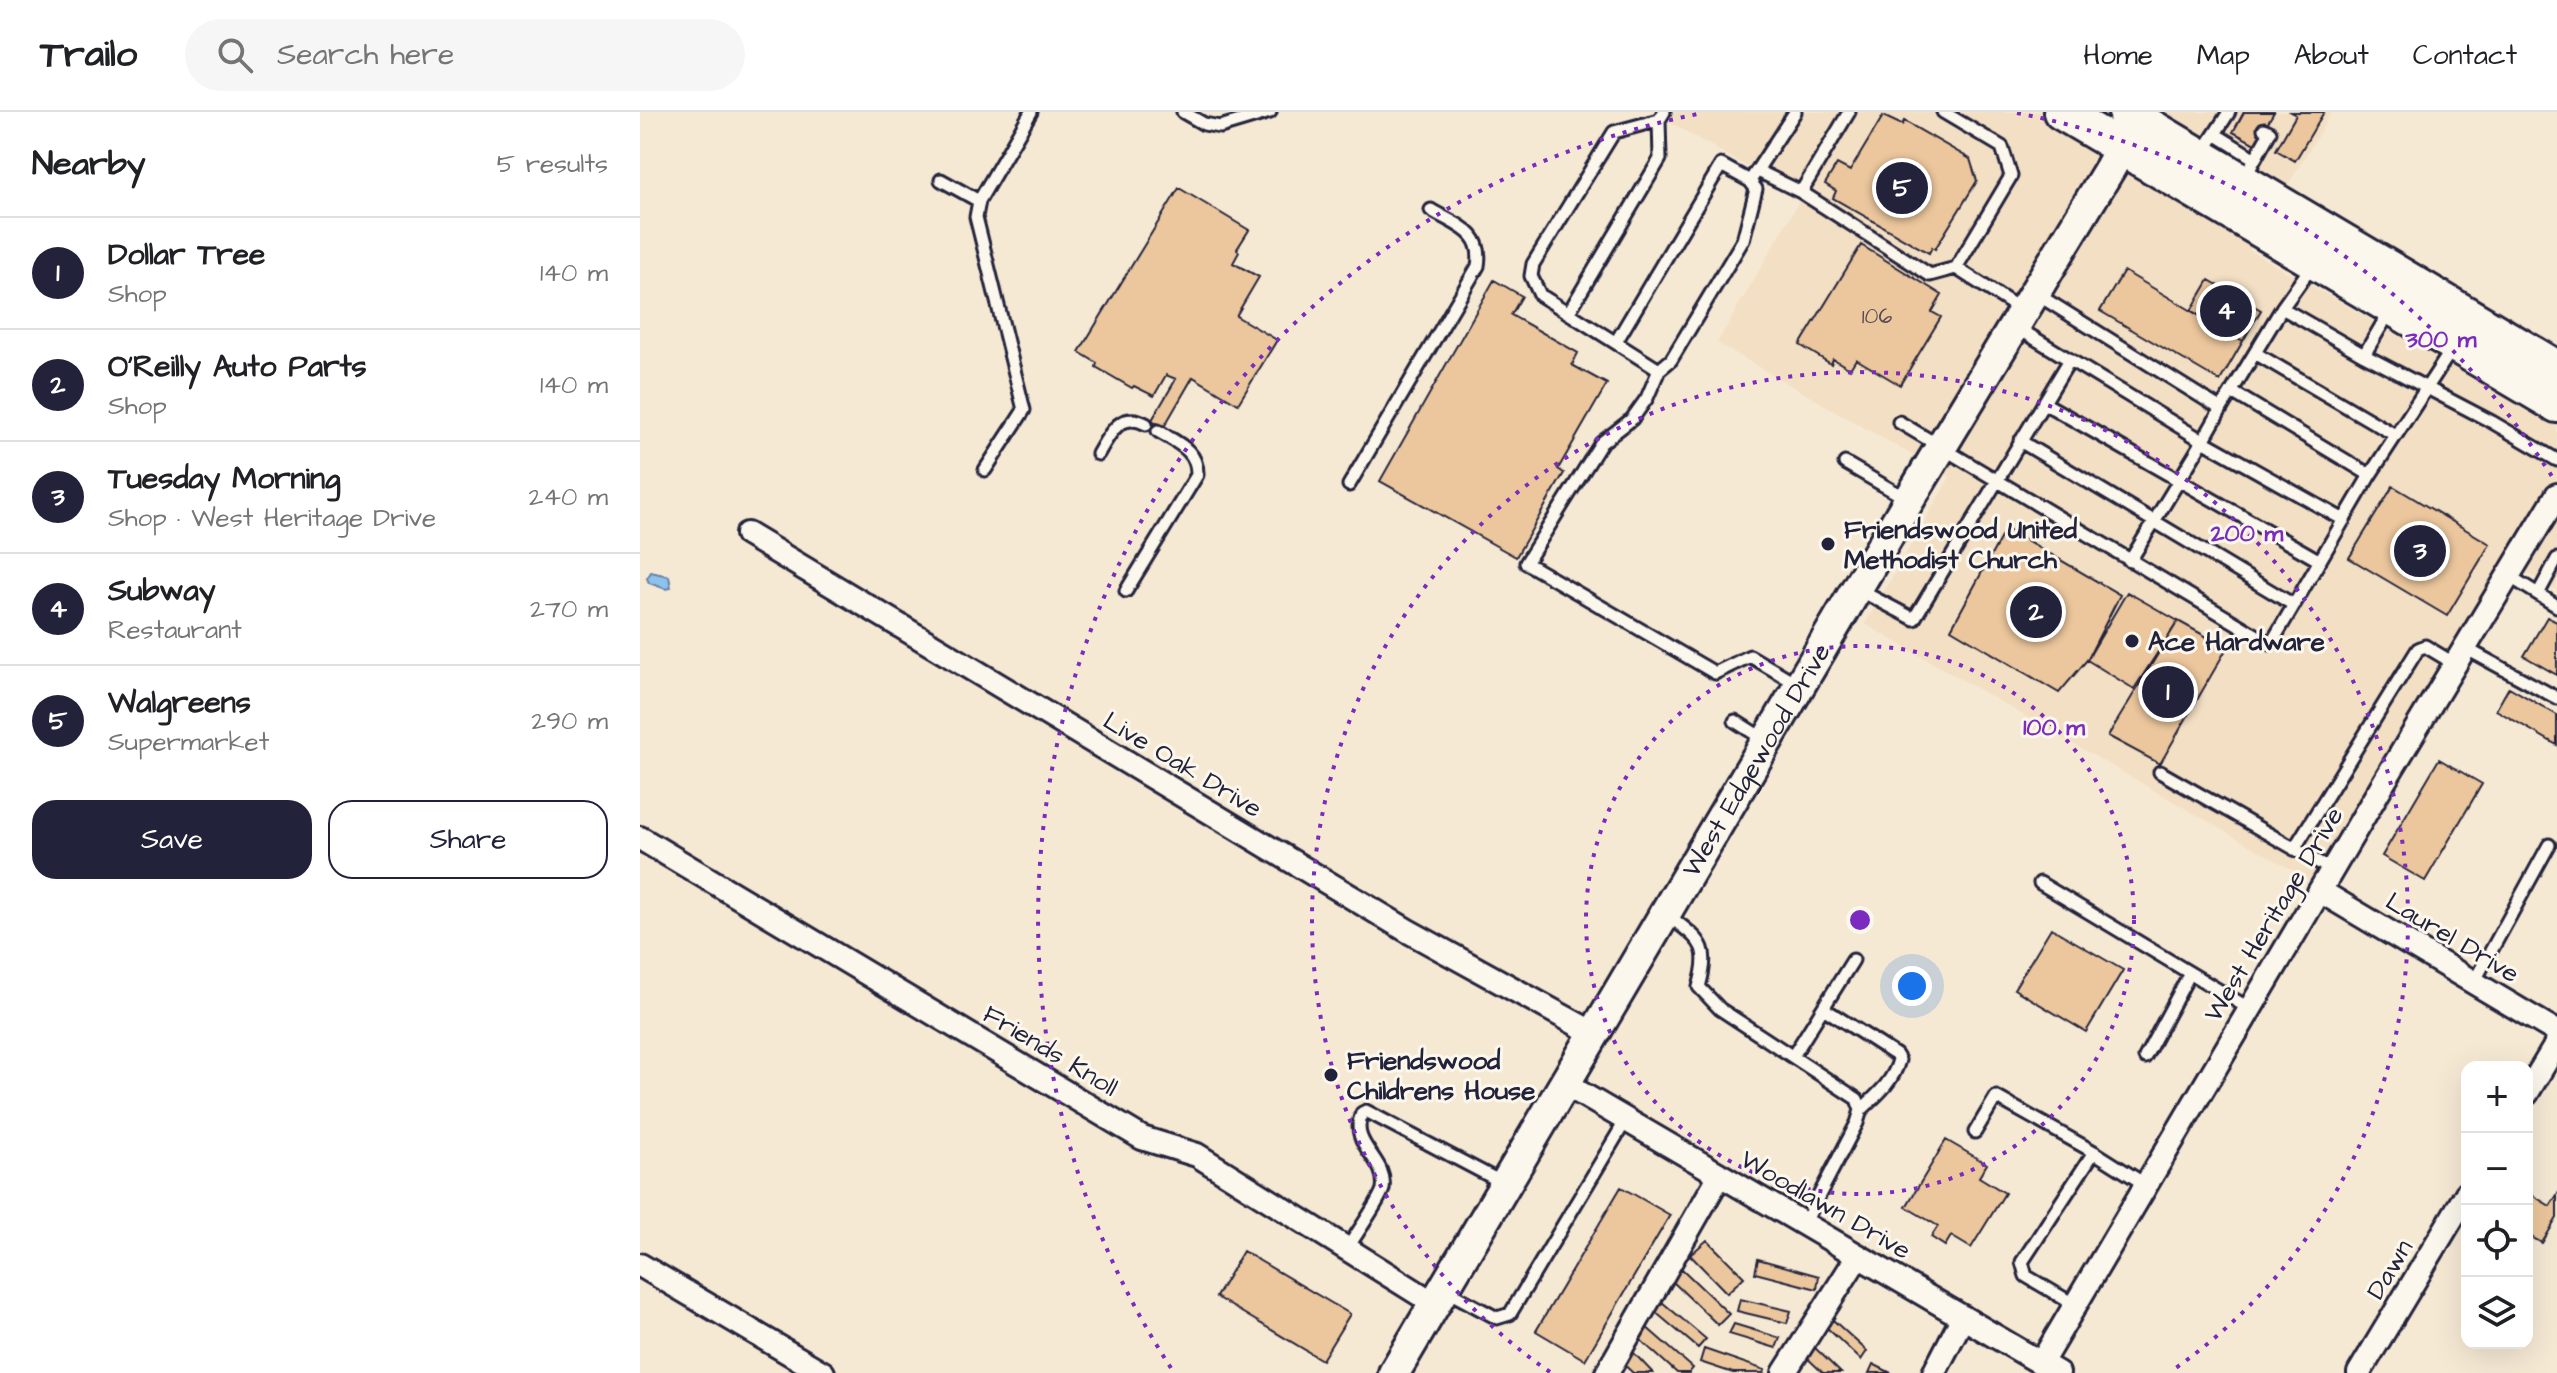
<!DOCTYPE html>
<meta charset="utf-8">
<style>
body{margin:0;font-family:"Architects Daughter",sans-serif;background:#f6f6f6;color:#202124}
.controls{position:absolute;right:24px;bottom:24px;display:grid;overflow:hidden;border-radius:16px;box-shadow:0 8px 32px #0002}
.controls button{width:72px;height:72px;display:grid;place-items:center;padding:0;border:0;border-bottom:2px solid #e0e0e0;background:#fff;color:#202124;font:40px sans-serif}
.you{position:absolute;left:1272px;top:874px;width:28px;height:28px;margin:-20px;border:6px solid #fff;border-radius:50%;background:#1a73e8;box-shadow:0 0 0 12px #1a73e833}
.badge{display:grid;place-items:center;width:52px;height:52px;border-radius:50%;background:#22223b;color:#fff;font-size:26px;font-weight:700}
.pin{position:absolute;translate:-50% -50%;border:4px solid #fff;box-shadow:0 2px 8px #0006}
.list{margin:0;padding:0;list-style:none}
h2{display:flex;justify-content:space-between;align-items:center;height:104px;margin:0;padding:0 32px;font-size:34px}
h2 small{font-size:26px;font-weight:400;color:#757577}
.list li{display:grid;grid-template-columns:52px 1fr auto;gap:24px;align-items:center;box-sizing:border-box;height:112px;padding:0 32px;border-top:2px solid #e0e0e0}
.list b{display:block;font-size:30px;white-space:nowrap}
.list p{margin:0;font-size:26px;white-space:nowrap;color:#757577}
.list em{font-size:26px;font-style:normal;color:#757577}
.actions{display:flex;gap:16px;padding:24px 32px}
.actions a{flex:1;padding:18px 0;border:2px solid #22223b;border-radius:24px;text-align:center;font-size:28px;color:#22223b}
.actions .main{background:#22223b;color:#fff}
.icon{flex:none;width:44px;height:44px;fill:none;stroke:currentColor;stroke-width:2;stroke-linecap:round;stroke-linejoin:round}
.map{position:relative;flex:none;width:1917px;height:1261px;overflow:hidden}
header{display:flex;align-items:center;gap:48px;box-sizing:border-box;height:112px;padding:0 40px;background:#fff;border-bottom:2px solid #e0e0e0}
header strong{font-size:38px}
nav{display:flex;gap:44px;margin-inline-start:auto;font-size:28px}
.search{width:560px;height:72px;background:#f6f6f6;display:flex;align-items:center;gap:20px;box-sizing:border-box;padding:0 28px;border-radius:44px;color:#757577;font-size:30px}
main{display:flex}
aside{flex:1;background:#fff}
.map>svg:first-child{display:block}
.built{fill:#f3dfc4}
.water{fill:#8ec1eb;stroke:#6381a5;stroke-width:2}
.building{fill:#ecc79d;stroke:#22223b;stroke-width:2}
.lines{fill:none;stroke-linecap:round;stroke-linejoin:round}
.service-casing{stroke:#22223b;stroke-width:17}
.minor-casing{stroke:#22223b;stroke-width:28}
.secondary-casing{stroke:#22223b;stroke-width:36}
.primary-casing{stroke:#22223b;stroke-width:40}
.service{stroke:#fbf7ec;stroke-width:11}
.minor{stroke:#fbf7ec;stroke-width:22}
.secondary{stroke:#fbf7ec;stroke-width:30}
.primary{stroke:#fbf7ec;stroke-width:34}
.ring{fill:none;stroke:#7b2cbf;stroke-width:4;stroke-dasharray:4 8}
.poi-dot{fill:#22223b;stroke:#fbf7ec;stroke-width:3}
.labels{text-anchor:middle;stroke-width:6;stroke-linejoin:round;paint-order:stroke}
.number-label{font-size:22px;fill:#544b54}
.poi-label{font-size:26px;font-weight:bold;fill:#22223b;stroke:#fbf7ec;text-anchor:start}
.street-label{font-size:26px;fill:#22223b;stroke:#fbf7ec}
.centre{fill:#7b2cbf;stroke:#fbf7ec;stroke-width:4}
.ring-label{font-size:24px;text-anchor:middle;font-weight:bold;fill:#7b2cbf;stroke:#fbf7ec;stroke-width:6;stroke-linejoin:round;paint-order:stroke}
</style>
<header>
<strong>Trailo</strong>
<div class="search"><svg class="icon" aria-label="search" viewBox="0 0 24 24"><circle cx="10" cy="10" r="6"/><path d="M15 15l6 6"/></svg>Search here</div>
<nav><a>Home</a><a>Map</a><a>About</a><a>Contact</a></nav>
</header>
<main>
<aside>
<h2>Nearby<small>5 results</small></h2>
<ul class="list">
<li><span class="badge">1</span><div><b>Dollar Tree</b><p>Shop</p></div><em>140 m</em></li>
<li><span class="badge">2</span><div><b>O'Reilly Auto Parts</b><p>Shop</p></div><em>140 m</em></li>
<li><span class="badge">3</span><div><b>Tuesday Morning</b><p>Shop · West Heritage Drive</p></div><em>240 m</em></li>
<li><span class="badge">4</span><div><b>Subway</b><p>Restaurant</p></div><em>270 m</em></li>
<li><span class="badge">5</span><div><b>Walgreens</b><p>Supermarket</p></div><em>290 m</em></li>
</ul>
<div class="actions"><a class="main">Save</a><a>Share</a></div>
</aside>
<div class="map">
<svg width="1917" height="1261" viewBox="0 0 1917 1261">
<rect width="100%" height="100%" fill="#f6e9d4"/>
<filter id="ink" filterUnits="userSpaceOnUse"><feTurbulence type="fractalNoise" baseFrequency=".0125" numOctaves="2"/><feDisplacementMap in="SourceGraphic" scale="16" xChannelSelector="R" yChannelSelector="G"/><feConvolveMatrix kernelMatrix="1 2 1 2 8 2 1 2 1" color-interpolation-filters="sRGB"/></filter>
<g filter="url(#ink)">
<path class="built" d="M1012 0H1692L1609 138 1917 314V479L1863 446 1675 771 1225 512 1310 365 1077 231 1161 86Z"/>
<path class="water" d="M11 460 29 464 31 476 26 477 9 471 7 466Z"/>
<path class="building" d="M1604 0H1634L1615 32 1593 20Z
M1651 0H1684L1655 49 1636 38 1656 3Z
M1243 4 1262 13 1264 9 1330 47 1337 69 1295 137 1292 135 1289 141 1193 86 1196 79 1185 72 1197 52 1210 59Z
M539 76 609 118 597 137 599 140 593 151 619 165 596 204 637 228 598 292 553 265 524 315 512 308 536 267 526 263 514 284 494 274 492 276 456 255 457 251 439 240Z
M1221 133 1302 183 1292 200 1301 205 1260 273 1216 247 1210 257 1193 247 1191 252 1160 233Z
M1484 159 1603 229 1580 269 1460 199Z
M854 168 882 184 871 203 938 241 932 253 967 272 918 357 924 361 876 445 740 369Z
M1569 168 1621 198 1603 229 1551 199Z
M1753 374 1850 432 1807 504 1709 446Z
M1366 416 1480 483 1447 548 1419 581 1311 517Z
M1487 480 1538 509 1494 577 1447 548Z
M1907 505 1917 510V563L1884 544Z
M1538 509 1587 536 1520 652 1468 624Z
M1869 575 1917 603V633L1856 598Z
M1799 647 1842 672 1785 769 1742 744Z
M1411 816 1483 858 1446 920 1374 877Z
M1306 1028 1347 1052 1339 1065 1365 1081 1331 1136 1311 1124 1305 1134 1291 1125 1298 1114 1266 1095Z
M981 1075 1030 1103 945 1248 896 1219Z
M1887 1080 1910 1094 1917 1083V1106L1902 1131 1887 1123Z
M1067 1128 1104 1165 1087 1181 1050 1143Z
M603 1139 710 1202 682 1248 576 1185Z
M1118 1147 1179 1164 1177 1177 1115 1161Z
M1042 1157 1089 1202 1078 1213 1031 1168Z
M1100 1187 1151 1199 1147 1211 1097 1199Z
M1022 1190 1066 1227 1058 1236 1014 1199Z
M1193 1208 1227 1239 1221 1248 1186 1215Z
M1094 1212 1140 1226 1136 1236 1089 1222Z
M1005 1214 1053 1256 1049 1261H1037L996 1224Z
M1171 1232 1201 1261H1183L1162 1241Z
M1064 1237 1125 1258 1124 1261H1093L1060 1250Z
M991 1238 1013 1261H993L980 1249Z
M1233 1252 1251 1261H1229Z"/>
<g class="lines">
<defs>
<path id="service" d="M543 0 564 12 580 15 630 0
M1209 0 1161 80 1290 163 1316 156 1383 199
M1303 0 1362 35 1371 64 1316 156
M1575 22 1615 47
M1563 40 1589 0
M1118 59 1161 80
M1605 65 1630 20 1624 17
M301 68 339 89
M1110 69 1155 0
M1674 151 1642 196 1724 243
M1395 181 1581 297 1642 196
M1750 199 1724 243 1852 310 1917 348
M929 200 1020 47 1019 8 1024 0
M1376 215 1563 329 1490 449
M976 230 1081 53 1110 69 1116 77 1103 128 1031 248 1019 258 1007 286 992 307 961 331 886 451 1075 561 1110 544 1159 573
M1615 241 1755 323
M1019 258 900 183 891 164 893 152 974 20 1019 8
M1592 280 1730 363
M1404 291 1680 449
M1581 297 1563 329 1704 408
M1259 310 1631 532 1730 363 1812 237
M1380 329 1654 493
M458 342C469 323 480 298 506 312
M1205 351 1267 387
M345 358 384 298 336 105 339 89 391 0
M709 373 838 154C844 119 817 114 791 98
M1917 447 1898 482 1917 494
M1869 464 1898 482
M1219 478 1274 507 1429 249
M486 479 557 363C558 338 537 331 518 319
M1825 536 1917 586
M1095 609 1125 628
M1520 660 1692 758
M1654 737 1778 537 1785 534 1815 552
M1400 771 1610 897
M1027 802C1059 829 1072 830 1059 875L1080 897 1217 987 1221 998 1217 1011 1164 1112
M1834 870 1909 733
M1183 896 1256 943 1259 948C1253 970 1237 983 1221 998
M1153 944 1213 848
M1505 945 1550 861
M1335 1020 1356 985 1454 1040
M707 1137C714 1125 740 1089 743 1077 748 1046 708 1034 722 1001L726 999 865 1072
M805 1178 857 1206 870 1202 986 1008
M1435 1193 1386 1164 1382 1150 1454 1040 1506 1073"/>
<path id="minor" d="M107 422 768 819 955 922
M0 726 502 1026 557 1043 795 1192
M1680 779 1917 920
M925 972 1418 1261
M1887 981 1917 931
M0 1153 183 1261
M1401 1251 1744 670 1917 383
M967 1261 1080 1063
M1144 1261 1218 1144
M1294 1261 1323 1205
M1719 1261 1827 1081"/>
<g id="secondary">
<path id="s1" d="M754 1261 1269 388 1470 56 1481 36 1483 15"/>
</g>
<path id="primary" d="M1421 0 1917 293
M1486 0 1917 256"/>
</defs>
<use href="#service" class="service-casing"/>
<use href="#minor" class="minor-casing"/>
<use href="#secondary" class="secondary-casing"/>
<use href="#primary" class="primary-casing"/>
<use href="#service" class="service"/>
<use href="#minor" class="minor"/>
<use href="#secondary" class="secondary"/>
<use href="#primary" class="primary"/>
</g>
</g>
<g class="ring">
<circle cx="1220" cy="808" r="274"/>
<path d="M910 1260A548 548 0 1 1 1530 1260"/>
<path d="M531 1256A822 822 0 0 1 1063 1M1377 1A822 822 0 0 1 1913 366"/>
</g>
<g class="poi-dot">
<circle cx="1188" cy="432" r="8"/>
<circle cx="1492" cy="529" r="8"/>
<circle cx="691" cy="963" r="8"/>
</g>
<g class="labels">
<g class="number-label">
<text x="1237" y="211">106</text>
</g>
<g class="poi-label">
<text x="1204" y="426">Friendswood United<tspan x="1204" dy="30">Methodist Church</tspan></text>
<text x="1508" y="538">Ace Hardware</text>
<text x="707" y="957">Friendswood<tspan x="707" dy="30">Childrens House</tspan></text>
</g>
<g class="street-label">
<text dy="9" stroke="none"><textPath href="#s1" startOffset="712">West Edgewood Drive</textPath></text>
<text transform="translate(543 652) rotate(31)" y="9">Live Oak Drive</text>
<text transform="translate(1633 802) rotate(-59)" y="9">West Heritage Drive</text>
<text transform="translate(1813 825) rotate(31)" y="9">Laurel Drive</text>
<text transform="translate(411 938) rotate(31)" y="9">Friends Knoll</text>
<text transform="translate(1186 1092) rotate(30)" y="9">Woodlawn Drive</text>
<text transform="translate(1749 1157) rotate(-59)" y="9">Dawn</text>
</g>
</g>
<circle cx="1220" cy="808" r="12" class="centre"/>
<g class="ring-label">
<text x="1801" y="235">300 m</text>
<text x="1607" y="429">200 m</text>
<text x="1414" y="623">100 m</text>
</g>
</svg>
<div class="controls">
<button>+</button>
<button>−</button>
<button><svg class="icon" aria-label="locate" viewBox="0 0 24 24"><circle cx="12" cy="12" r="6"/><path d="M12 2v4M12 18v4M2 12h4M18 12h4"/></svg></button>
<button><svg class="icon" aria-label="layers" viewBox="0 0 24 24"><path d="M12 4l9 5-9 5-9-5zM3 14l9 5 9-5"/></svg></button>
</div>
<div class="you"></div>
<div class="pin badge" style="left:1528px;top:580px">1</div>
<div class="pin badge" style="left:1396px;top:500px">2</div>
<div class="pin badge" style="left:1780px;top:439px">3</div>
<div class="pin badge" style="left:1586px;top:199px">4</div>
<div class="pin badge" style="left:1262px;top:76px">5</div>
</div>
</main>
